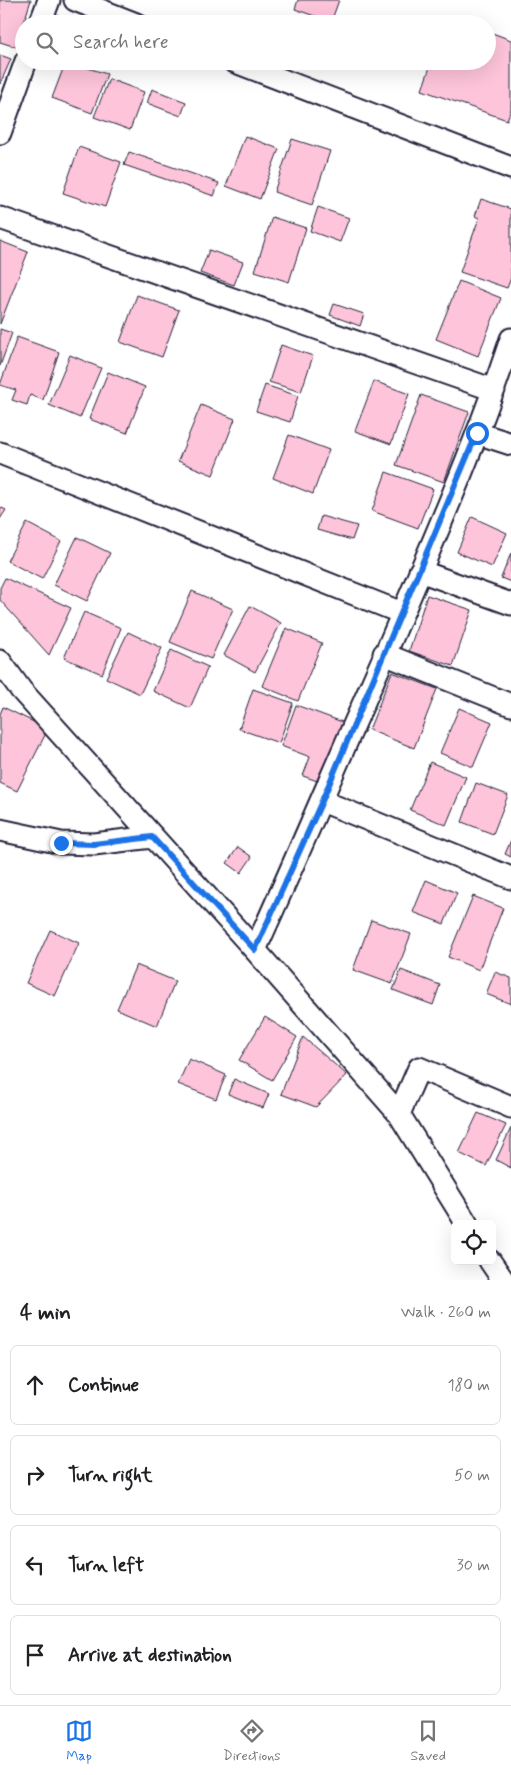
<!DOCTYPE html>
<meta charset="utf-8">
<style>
body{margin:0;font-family:Mynerve,sans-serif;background:#f2f2f2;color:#202124}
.controls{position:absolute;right:15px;bottom:15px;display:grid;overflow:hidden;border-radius:8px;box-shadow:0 5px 20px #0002}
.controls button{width:45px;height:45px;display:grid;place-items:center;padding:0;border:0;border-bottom:1px solid #e0e0e0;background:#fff;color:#202124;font:25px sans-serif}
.stop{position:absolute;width:15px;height:15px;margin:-11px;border:4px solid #1a73e8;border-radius:50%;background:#fff}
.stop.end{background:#1a73e8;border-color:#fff;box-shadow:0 1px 5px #0008}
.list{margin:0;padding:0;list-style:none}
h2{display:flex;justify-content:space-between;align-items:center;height:65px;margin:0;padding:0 20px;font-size:21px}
h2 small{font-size:16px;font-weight:400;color:#757577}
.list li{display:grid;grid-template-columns:32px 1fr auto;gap:15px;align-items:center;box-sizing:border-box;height:80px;margin:0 10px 10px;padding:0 10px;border:1px solid #e0e0e0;border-radius:8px}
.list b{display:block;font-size:19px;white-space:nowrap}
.list em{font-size:16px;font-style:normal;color:#757577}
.icon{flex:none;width:28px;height:28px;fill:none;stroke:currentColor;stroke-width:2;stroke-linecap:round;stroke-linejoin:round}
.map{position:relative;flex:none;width:511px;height:1280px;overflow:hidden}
.search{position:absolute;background:#fff;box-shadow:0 5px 20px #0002;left:15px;right:15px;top:15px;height:55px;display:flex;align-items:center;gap:12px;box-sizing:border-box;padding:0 18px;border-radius:28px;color:#757577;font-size:19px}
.sheet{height:425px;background:#fff}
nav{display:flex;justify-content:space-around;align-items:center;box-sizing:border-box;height:70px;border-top:1px solid #e0e0e0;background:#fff;font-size:14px;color:#757577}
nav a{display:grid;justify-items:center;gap:2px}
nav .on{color:#1a73e8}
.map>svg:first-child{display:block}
.building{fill:#fdc4da;stroke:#22223b}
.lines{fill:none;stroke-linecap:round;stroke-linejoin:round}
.minor-casing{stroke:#22223b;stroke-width:25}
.minor{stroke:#fff;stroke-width:21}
.route{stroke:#1a73e8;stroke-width:6}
</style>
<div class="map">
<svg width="511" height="1280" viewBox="0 0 511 1280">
<rect width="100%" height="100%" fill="#fff"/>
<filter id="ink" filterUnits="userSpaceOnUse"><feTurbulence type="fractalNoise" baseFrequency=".02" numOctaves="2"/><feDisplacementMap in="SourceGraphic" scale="10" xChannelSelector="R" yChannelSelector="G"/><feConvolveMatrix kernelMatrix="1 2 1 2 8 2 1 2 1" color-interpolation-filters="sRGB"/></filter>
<g filter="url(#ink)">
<path class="building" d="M0 0H31L16 47 0 42Z
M298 0H339L331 22 295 9Z
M447 17 466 24H445Z
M487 31 511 40V109L507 120 422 90 432 61H487Z
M0 55 11 59 0 84Z
M66 61 107 74 92 113 52 98Z
M109 79 144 92 130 130 94 117Z
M152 89 186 102 181 116 147 103Z
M245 136 279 149 260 199 226 186Z
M292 139 330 151 312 205 274 192Z
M79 147 121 162 105 207 63 193Z
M129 152 219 183 214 196 124 165Z
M481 199 511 209V278L507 288 460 272 479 218 475 216Z
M318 207 349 218 340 242 310 231Z
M272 217 306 228 289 282 255 271Z
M0 241 28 252 0 324Z
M209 250 243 262 234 285 200 273Z
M459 281 501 298 478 356 436 339Z
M137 295 179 310 162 357 120 342Z
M334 304 364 314 360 326 330 315Z
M0 329 12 333 0 366Z
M17 337 59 352 43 400 30 395 27 405 12 400 16 390 0 385Z
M281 345 313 356 301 392 269 382Z
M70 355 101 368 80 418 49 405Z
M108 372 145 387 127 433 89 419Z
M374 381 409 394 391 444 355 431Z
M265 385 298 396 290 422 256 411Z
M421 395 469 412 444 482 396 465Z
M201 405 235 419 213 475 178 461Z
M289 435 329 450 313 494 273 478Z
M386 472 433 489 418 528 372 511Z
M0 507 6 510 0 519Z
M321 516 357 526 352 540 317 530Z
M472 517 507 533 492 567 457 552Z
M27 523 61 541 42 579 7 561Z
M77 537 110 553 87 601 54 585Z
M511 553V582L501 578Z
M5 578 71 608 49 655 0 600V588Z
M192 591 233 609 211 659 170 642Z
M427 595 472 610 453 666 409 651Z
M250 606 281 623 255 672 224 655Z
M84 612 121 628 102 674 64 658Z
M286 628 322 643 298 701 262 686Z
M128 632 162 648 140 694 106 678Z
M171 650 208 667 190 708 153 691Z
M392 672 437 689 414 748 369 730Z
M253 689 293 703 279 743 239 729Z
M296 705 345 723 323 783 303 776 310 757 281 746Z
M3 707 48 729 17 791 0 783V714Z
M459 708 492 722 473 767 440 753Z
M430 762 466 777 446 825 410 810Z
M476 783 508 795 493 834 462 822Z
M511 840V857L505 854Z
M238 847 252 857 241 873 227 863Z
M426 880 457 893 444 924 413 912Z
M473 896 503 908 479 970 448 957Z
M371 920 411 934 392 984 353 970Z
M50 930 79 943 55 996 26 983Z
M136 965 175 981 157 1026 117 1009Z
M401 970 440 985 433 1005 393 990Z
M495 972 511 978V1004L486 994Z
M265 1017 297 1037 272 1080 239 1060Z
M303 1037 347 1075 316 1107 281 1094Z
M189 1059 226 1075 216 1099 178 1084Z
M234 1079 269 1094 263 1108 228 1094Z
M478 1113 506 1125 486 1166 459 1153Z
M511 1128V1168L496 1160Z"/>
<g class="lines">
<defs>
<path id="minor" d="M75 0 136 24
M40 24 49 0
M233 61 511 168
M0 133 26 61
M0 218 494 390
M477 433 511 444
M0 453 402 613
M420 571 511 604
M384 654 511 705
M0 661 21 690 255 950 399 1114 467 1224
M322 801 511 878
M0 830 61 843 94 844 152 837
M255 950C300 851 342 751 386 652 430 549 476 445 511 339
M399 1114 419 1068 511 1107
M490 1261 503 1280"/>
</defs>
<use href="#minor" class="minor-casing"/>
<use href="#minor" class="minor"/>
</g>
</g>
<g class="lines" filter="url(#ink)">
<path class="route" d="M61 843 94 844 152 837 255 950 322 801 477 433"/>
</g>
</svg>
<div class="controls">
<button><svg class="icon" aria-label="locate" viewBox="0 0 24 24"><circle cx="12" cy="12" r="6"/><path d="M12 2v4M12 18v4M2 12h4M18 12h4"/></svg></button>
</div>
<div class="stop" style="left:477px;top:433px"></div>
<div class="stop end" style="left:61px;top:843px"></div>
<div class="search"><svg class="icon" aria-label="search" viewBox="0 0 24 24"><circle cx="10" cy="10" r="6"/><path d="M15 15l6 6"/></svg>Search here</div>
</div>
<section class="sheet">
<h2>4 min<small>Walk · 260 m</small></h2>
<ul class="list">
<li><svg class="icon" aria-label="ahead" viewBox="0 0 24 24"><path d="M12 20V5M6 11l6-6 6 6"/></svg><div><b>Continue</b></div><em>180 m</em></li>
<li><svg class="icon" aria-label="right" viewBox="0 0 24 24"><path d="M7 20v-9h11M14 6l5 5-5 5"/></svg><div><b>Turn right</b></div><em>50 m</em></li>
<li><svg class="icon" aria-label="left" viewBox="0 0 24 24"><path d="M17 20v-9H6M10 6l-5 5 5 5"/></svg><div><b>Turn left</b></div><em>30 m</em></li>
<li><svg class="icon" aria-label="arrive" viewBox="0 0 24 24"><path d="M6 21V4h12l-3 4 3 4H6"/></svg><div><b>Arrive at destination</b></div></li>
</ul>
</section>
<nav>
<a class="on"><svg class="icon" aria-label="map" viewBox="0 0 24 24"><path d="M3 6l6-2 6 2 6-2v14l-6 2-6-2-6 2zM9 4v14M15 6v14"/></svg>Map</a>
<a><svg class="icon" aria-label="directions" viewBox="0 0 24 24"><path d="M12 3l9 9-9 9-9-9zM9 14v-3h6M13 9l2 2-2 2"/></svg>Directions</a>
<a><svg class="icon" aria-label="saved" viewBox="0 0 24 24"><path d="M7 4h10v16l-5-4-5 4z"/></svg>Saved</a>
</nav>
